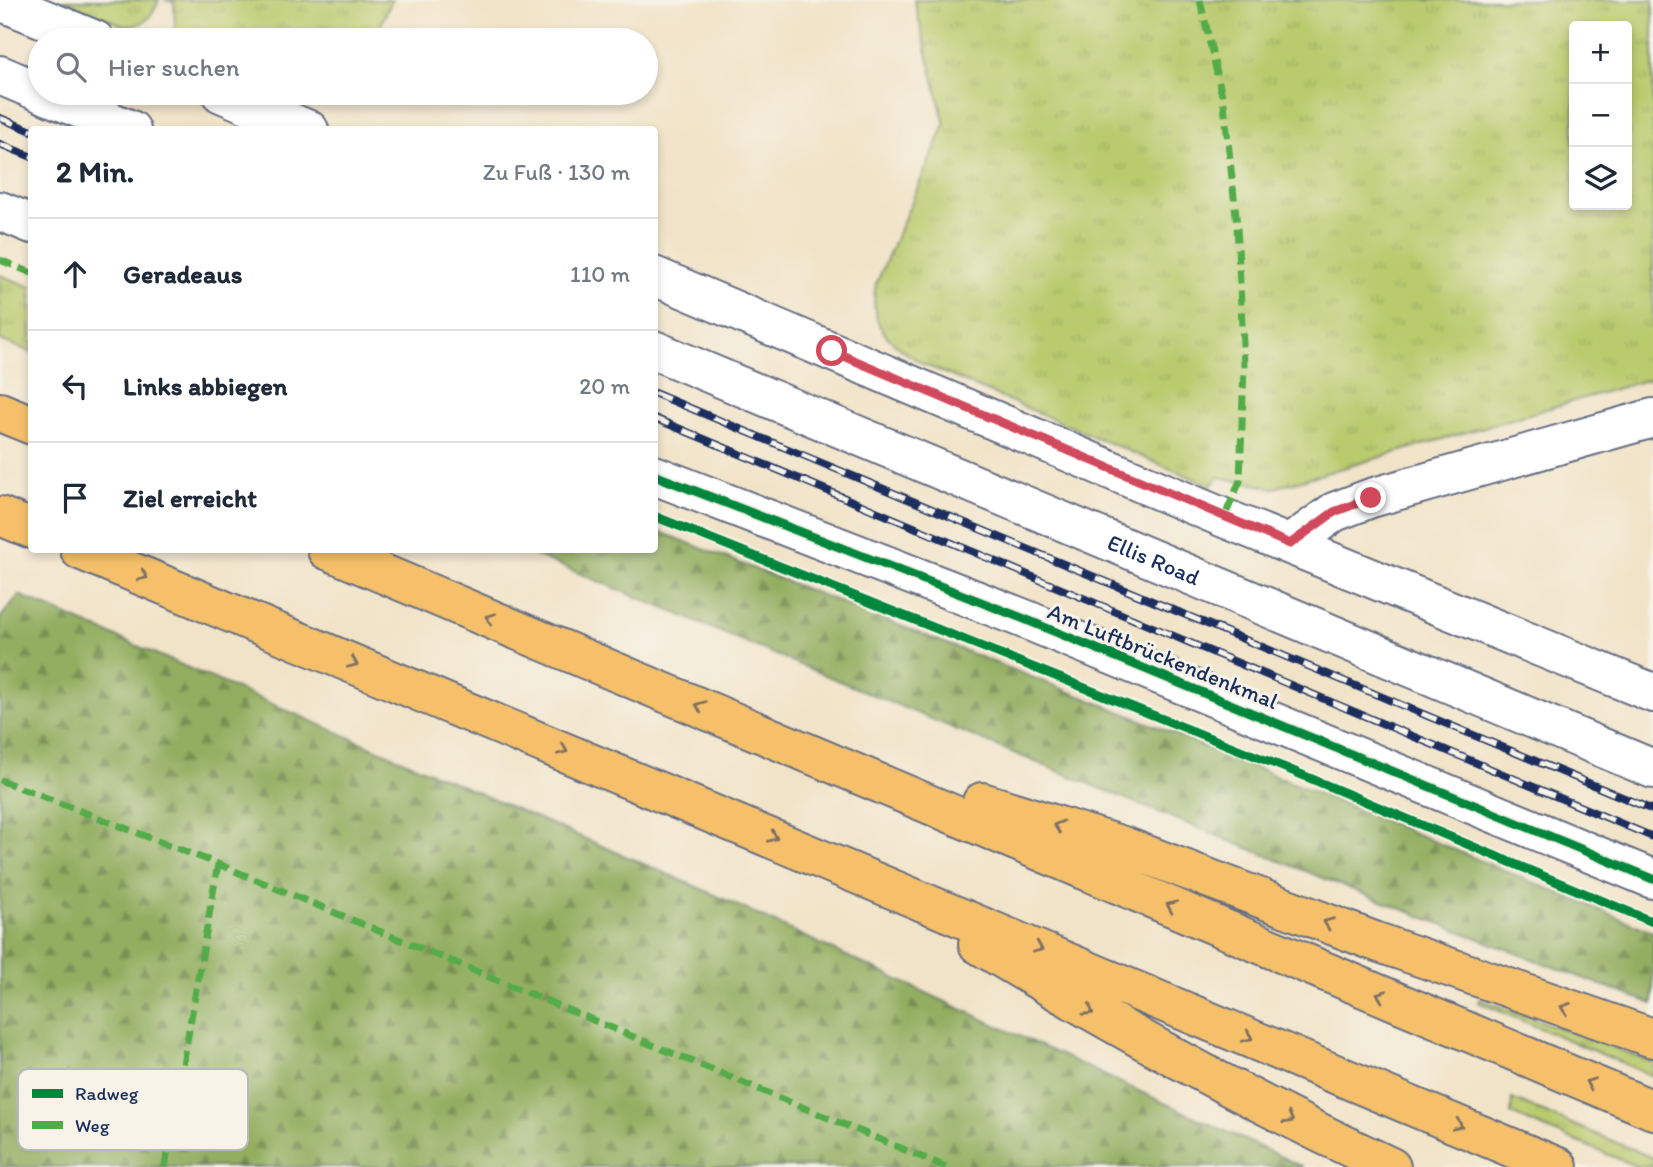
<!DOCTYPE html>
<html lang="de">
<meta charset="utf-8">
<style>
body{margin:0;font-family:Itim,sans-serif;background:#f2f2f3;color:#1f2937}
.controls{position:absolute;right:21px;top:21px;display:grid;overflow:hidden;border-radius:7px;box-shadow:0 4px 10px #0003}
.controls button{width:63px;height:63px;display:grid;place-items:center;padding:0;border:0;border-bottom:2px solid #e0e1e3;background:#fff;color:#1f2937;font:35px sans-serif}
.stop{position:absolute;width:21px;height:21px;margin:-16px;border:5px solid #d1495b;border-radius:50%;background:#fff}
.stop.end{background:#d1495b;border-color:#fff;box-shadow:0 2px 7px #0008}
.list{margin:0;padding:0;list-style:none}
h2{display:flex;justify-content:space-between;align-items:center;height:91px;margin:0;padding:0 28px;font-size:30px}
h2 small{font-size:23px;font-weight:400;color:#747a83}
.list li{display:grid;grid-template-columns:46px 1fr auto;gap:21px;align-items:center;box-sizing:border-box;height:112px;padding:0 28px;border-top:2px solid #e0e1e3}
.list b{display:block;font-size:26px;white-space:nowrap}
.list em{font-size:23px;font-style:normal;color:#747a83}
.icon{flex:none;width:38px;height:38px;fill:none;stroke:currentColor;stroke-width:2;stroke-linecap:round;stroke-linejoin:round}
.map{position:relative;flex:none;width:1653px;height:1167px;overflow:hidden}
.search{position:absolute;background:#fff;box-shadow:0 4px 10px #0003;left:28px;top:28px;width:630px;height:77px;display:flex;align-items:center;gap:18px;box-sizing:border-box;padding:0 24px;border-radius:38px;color:#747a83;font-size:26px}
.panel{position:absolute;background:#fff;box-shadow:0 4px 10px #0003;left:28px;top:126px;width:630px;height:427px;border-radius:7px}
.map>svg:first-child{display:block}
.grass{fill:url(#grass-tufts);stroke:#6a7c66;stroke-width:2;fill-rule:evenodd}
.forest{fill:url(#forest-firs);stroke:#576e5f;stroke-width:2}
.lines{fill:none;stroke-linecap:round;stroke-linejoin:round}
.minor-casing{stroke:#666e83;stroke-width:42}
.highway-casing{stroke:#666e83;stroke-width:42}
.minor{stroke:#fff;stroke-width:38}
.highway{stroke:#f6c06b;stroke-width:38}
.rail-casing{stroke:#1b2f5e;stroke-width:8}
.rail{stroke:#f7f3e8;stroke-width:5;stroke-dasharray:16;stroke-linecap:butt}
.quiet{stroke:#52ab49;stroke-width:7;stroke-dasharray:14 7;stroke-linecap:butt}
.cycleway-casing{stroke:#f7f3e8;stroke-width:13}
.cycleway{stroke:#00873e;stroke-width:9}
.oneway{stroke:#7e7064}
.route{stroke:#d1495b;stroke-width:9}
.labels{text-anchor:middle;stroke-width:6;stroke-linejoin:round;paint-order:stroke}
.street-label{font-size:23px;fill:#1b2f5e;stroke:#f7f3e8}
.key{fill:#f7f3e8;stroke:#b5b8bf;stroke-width:2}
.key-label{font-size:19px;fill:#1b2f5e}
</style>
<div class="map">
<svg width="1653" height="1167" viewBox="0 0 1653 1167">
<defs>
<pattern id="grass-tufts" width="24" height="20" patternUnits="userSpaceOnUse" patternTransform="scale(1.75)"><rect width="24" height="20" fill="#baca6d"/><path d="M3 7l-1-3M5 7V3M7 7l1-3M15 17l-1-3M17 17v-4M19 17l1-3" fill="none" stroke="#9fae61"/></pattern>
<pattern id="forest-firs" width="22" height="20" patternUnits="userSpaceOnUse" patternTransform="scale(1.75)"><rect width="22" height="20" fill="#93ae60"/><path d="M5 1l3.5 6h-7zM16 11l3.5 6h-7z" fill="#778e52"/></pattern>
</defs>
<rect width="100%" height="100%" fill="#f7f3e8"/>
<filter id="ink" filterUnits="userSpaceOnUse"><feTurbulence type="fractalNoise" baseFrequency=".0143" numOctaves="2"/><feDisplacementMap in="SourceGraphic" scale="14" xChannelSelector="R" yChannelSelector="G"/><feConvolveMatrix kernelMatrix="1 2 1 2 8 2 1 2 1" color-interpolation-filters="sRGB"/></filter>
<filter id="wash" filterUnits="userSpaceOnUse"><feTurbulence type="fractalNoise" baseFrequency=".00686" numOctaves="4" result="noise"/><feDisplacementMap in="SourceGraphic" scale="28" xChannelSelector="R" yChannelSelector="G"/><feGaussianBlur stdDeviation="1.57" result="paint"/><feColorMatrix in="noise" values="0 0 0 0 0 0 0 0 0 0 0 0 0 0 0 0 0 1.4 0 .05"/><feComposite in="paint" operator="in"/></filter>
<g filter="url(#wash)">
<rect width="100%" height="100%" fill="#f1e3c7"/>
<path class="grass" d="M63 0H159C152 17 144 27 124 26Z
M164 0H392L374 40H179L175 28 174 2Z
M914 0H1653V378L1274 488 1218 477 1211 486 923 364C890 343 867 327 876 284L945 125ZM1574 26H1627V205H1574Z
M278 93H344C314 105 308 106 278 93Z
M0 275 31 287V352L0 340Z
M1480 999 1653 1062V1076L1478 1002Z
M1512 1099 1653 1158V1167H1638L1511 1114Z"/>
<path class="forest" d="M655 530 1129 715 1653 932V1004C1272 864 898 705 523 550H654Z
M19 595 704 890 1303 1167H0V618Z"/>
</g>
<g filter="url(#ink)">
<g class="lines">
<defs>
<g id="minor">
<path d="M0 1 95 40"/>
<path d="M0 75 40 92"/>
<path d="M42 93 131 130"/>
<path d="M221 93 309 130"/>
<path d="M0 211 32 224"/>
<path d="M654 276 1224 518 1653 693"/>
<path id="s1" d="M654 350 1653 769"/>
<path d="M654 475 1022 618 1653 879"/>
<path d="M1290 544 1334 512 1371 498 1653 418"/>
</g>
<path id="highway" d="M0 412 32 425
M0 516 32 529
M80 550 1558 1167
M327 550 1653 1110
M982 802 1123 846 1374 941 1653 1038
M978 944C1112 1025 1249 1101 1391 1167"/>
</defs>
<use href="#minor" class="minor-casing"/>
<use href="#highway" class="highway-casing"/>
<use href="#minor" class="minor"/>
<use href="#highway" class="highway"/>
<defs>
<path id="rail" d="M0 118 32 131
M0 144 32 157
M654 393 1653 810
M654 418 1653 837"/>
</defs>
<use href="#rail" class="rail-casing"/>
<use href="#rail" class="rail"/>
<path class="quiet" d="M1200 0 1224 104 1237 225 1244 365 1240 481 1224 518
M0 260 32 273
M0 780 218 864 946 1167
M165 1167 218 864"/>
<defs>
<path id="cycleway" d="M654 475 1022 618 1653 879
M654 516 1288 769 1653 922"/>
</defs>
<use href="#cycleway" class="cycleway-casing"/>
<use href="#cycleway" class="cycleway"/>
</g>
<defs><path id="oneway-chevron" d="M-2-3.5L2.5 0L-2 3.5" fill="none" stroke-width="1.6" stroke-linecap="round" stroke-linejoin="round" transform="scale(1.75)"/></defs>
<g class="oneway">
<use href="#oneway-chevron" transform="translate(143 576) rotate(23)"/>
<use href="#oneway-chevron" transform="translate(490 618) rotate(-157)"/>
<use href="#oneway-chevron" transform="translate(353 663) rotate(23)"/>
<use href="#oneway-chevron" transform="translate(700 706) rotate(-157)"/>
<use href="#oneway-chevron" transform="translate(563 750) rotate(23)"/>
<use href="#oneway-chevron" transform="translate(1058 826) rotate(-163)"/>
<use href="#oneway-chevron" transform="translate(773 837) rotate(23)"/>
<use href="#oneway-chevron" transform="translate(1171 906) rotate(-157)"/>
<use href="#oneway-chevron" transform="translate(1328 923) rotate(-159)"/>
<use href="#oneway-chevron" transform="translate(1038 948) rotate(23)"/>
<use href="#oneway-chevron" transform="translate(1381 995) rotate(-157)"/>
<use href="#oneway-chevron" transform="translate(1565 1008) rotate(-161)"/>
<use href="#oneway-chevron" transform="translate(1089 1011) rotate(31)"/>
<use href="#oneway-chevron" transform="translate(1248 1037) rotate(23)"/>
<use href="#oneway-chevron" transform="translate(1590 1083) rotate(-157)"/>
<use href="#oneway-chevron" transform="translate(1289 1119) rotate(28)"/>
<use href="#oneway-chevron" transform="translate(1458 1125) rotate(23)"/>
</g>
</g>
<g class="lines" filter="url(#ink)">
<path class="route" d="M832 351 1290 544 1334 512 1371 498"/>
</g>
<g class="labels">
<g class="street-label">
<text dy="8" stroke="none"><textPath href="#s1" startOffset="542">Ellis Road</textPath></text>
<text transform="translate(1163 656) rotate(22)" y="8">Am Luftbrückendenkmal</text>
</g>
</g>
<rect x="18" y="1069" width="230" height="81" rx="10" class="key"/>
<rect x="32" y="1089" width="31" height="9" fill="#00873e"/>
<rect x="32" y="1121" width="31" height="8" fill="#52ab49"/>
<g class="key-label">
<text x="75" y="1100">Radweg</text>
<text x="75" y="1132">Weg</text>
</g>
</svg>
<div class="controls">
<button>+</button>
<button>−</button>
<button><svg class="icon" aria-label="layers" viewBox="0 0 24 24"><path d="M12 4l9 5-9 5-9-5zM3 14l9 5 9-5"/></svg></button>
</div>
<div class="stop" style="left:832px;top:351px"></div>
<div class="stop end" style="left:1371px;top:498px"></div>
<div class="search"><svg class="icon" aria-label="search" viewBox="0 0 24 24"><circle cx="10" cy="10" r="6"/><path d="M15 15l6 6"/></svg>Hier suchen</div>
<section class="panel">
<h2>2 Min.<small>Zu Fuß · 130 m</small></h2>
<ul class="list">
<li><svg class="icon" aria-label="ahead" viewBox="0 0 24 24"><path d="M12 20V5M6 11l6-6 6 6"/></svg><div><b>Geradeaus</b></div><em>110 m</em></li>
<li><svg class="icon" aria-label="left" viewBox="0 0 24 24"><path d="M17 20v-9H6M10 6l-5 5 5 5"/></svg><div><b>Links abbiegen</b></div><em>20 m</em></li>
<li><svg class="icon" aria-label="arrive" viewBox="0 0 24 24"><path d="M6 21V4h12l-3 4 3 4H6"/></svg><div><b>Ziel erreicht</b></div></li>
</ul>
</section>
</div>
